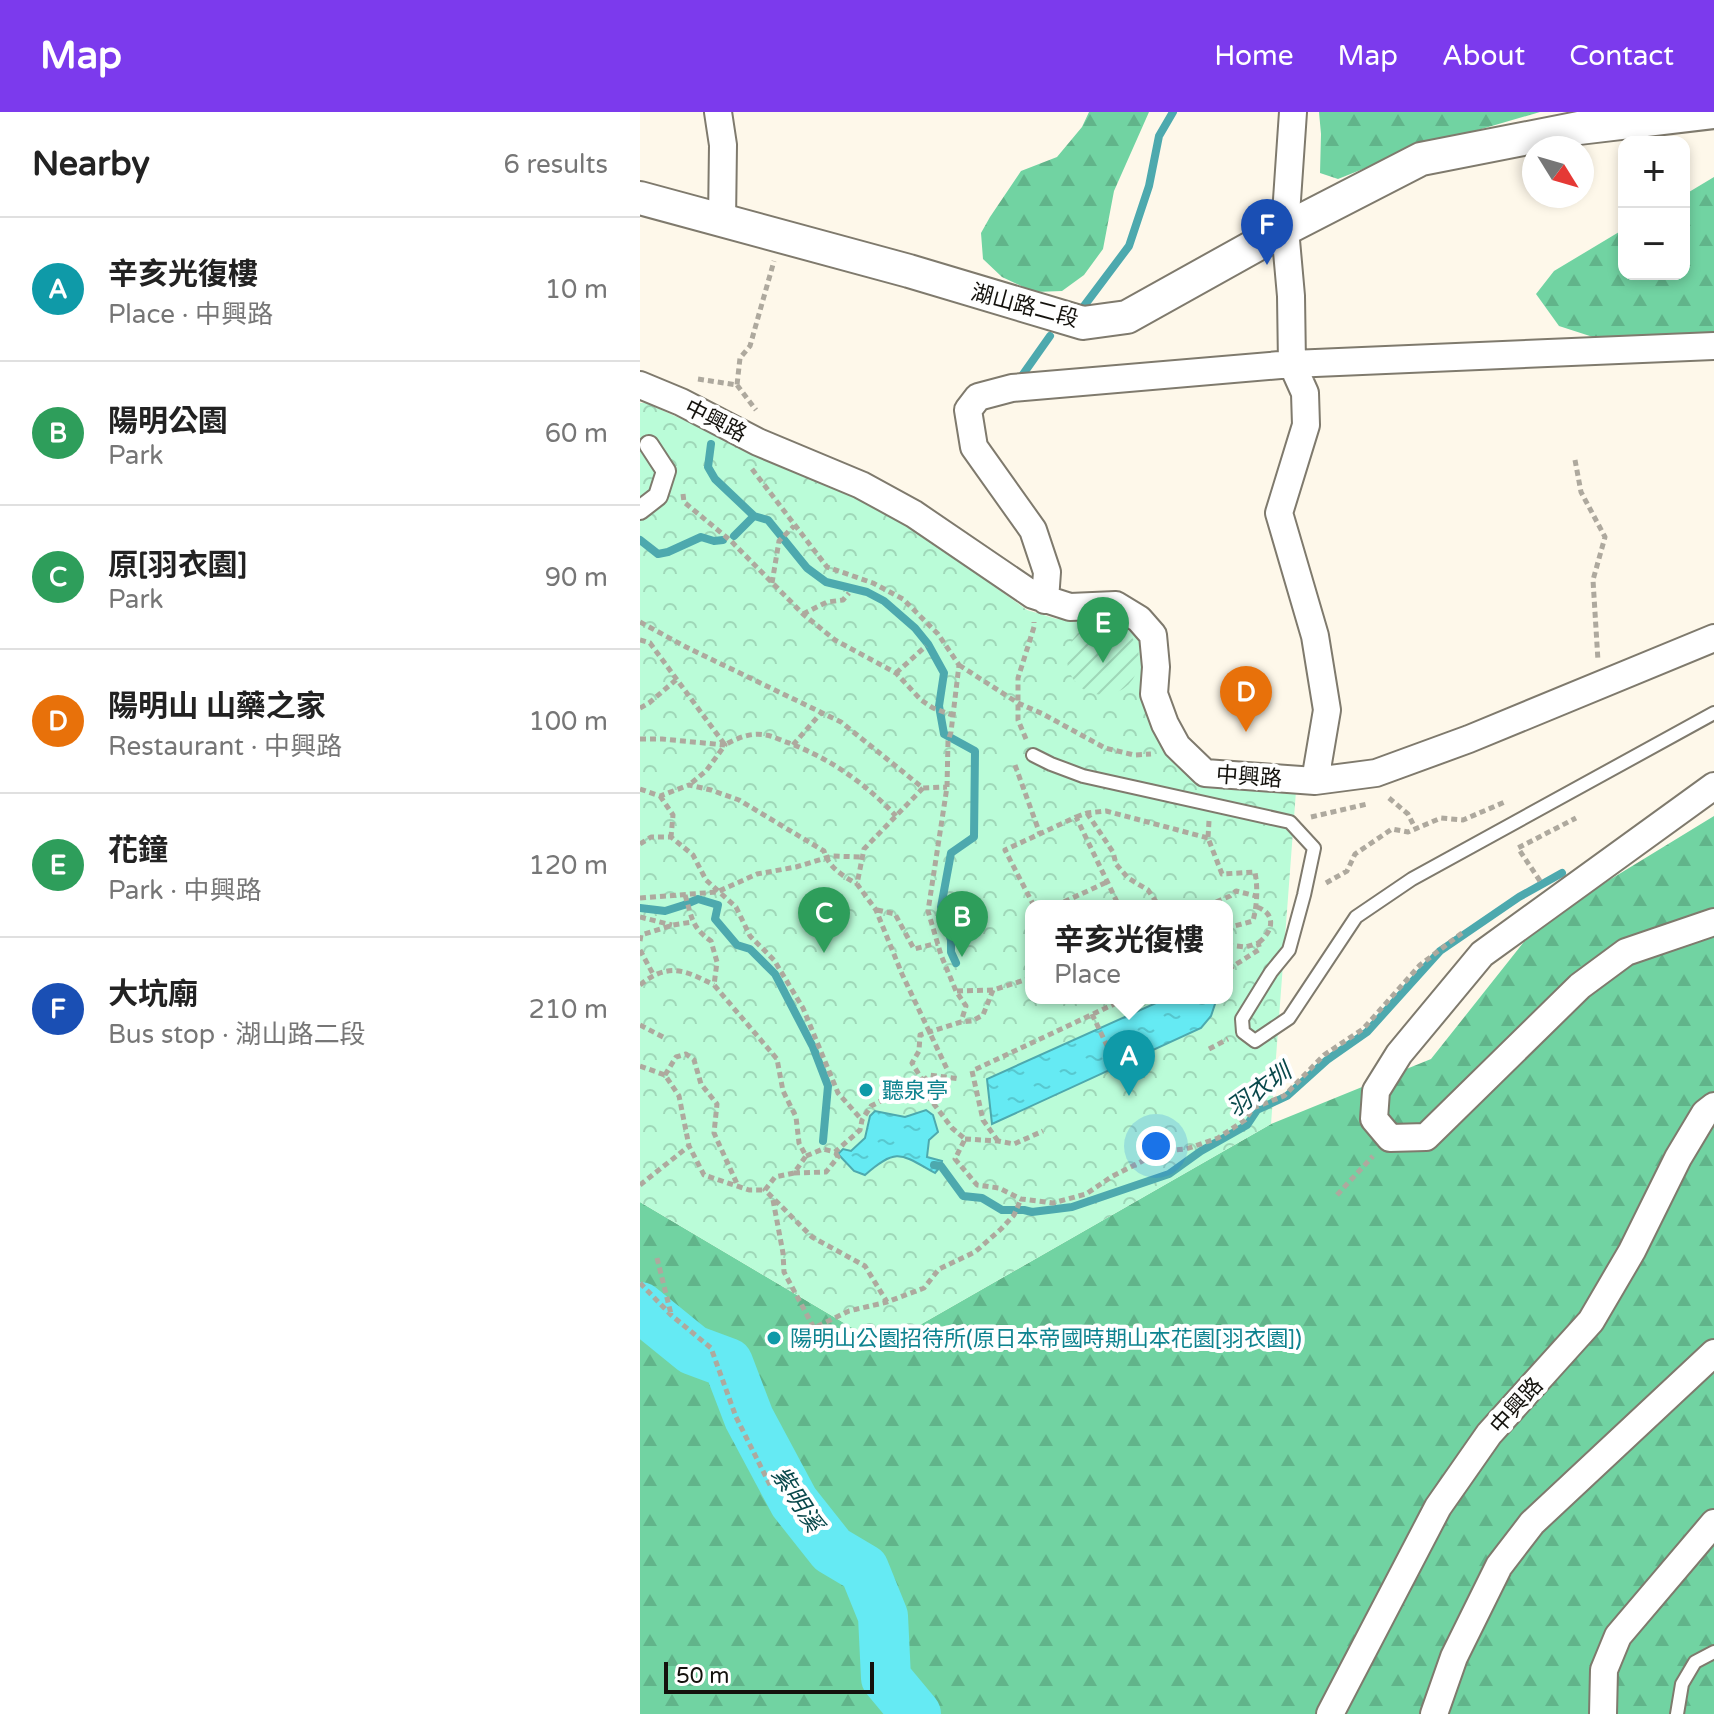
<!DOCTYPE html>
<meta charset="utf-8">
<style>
body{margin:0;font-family:"Varela Round","Noto Sans TC",sans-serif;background:#f2f2f2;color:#222}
.controls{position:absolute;right:24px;top:24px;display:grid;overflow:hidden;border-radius:16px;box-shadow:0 4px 12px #0003}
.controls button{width:72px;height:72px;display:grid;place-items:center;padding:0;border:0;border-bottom:2px solid #e0e0e0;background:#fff;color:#222;font:40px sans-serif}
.compass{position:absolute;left:882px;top:24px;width:72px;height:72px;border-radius:50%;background:#fff;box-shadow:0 4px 12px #0003;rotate:127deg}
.scale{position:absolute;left:24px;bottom:20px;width:210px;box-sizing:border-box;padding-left:8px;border:4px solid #14120d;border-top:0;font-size:22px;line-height:28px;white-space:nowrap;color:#14120d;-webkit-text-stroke:6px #fff;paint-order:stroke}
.you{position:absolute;left:516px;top:1034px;width:28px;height:28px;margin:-20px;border:6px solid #fff;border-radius:50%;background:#1a73e8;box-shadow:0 0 0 12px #1a73e833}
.badge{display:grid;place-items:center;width:52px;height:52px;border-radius:50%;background:#7c3aed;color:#fff;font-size:26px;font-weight:700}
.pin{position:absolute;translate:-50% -66px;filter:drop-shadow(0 2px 4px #0008)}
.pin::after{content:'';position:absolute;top:42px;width:28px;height:24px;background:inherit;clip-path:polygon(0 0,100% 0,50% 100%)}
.popup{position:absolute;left:385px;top:788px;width:208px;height:104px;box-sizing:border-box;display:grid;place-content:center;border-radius:16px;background:#fff;filter:drop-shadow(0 2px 6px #0005);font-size:26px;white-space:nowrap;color:#767676}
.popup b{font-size:30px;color:#222}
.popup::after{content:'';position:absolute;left:50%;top:100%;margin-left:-16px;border:16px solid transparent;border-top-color:#fff}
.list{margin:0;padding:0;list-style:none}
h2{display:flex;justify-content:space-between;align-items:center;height:104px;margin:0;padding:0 32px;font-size:34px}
h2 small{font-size:26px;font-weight:400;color:#767676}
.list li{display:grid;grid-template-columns:52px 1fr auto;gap:24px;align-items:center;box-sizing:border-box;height:144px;padding:0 32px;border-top:2px solid #e0e0e0}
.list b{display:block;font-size:30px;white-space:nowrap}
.list p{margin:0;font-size:26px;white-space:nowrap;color:#767676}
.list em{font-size:26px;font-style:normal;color:#767676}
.map{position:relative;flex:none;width:1074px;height:1602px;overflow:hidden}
header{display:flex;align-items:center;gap:48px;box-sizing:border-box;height:112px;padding:0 40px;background:#7c3aed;color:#fff}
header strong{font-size:38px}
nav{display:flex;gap:44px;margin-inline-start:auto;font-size:28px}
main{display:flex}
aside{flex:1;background:#fff}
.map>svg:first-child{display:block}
.forest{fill:url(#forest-firs)}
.park{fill:url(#park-crowns);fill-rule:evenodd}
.garden{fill:url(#garden-furrows)}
.water{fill:url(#water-ripples);stroke:#4da9ae;stroke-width:2}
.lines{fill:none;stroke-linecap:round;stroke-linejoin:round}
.stream{stroke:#4da9ae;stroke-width:8}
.river{stroke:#65eaf3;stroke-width:50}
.service-casing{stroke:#7f7a6d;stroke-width:16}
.pedestrian-casing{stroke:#7f7a6d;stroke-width:22}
.minor-casing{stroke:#7f7a6d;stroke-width:30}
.tertiary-casing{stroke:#7f7a6d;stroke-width:36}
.path{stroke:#aea99e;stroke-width:5;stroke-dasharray:6 4;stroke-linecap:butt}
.service{stroke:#fff;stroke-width:12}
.pedestrian{stroke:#fff;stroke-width:18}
.minor{stroke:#fff;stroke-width:26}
.tertiary{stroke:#fff;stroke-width:32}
.culture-dot{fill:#0f9aa8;stroke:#fff;stroke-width:3}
.labels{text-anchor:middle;stroke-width:8;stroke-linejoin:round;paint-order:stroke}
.street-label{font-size:22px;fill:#14120d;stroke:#fff}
.culture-label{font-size:22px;fill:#0d838f;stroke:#fff;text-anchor:start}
.water-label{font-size:24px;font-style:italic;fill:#09484b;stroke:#fff}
</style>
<header>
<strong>Map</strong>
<nav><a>Home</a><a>Map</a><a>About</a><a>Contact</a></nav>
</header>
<main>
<aside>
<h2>Nearby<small>6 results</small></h2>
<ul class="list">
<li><span class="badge" style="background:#0f9aa8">A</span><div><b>辛亥光復樓</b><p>Place · 中興路</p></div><em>10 m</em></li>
<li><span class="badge" style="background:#2e9e5b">B</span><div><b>陽明公園</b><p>Park</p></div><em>60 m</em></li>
<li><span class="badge" style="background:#2e9e5b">C</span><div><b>原[羽衣園]</b><p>Park</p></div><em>90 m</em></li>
<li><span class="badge" style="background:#e8710a">D</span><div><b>陽明山 山藥之家</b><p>Restaurant · 中興路</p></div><em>100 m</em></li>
<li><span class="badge" style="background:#2e9e5b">E</span><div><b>花鐘</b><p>Park · 中興路</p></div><em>120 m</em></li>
<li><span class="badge" style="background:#1a4fb4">F</span><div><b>大坑廟</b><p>Bus stop · 湖山路二段</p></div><em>210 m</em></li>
</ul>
</aside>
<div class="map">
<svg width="1074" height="1602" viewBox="0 0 1074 1602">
<defs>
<pattern id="forest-firs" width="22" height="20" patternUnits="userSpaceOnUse" patternTransform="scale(2)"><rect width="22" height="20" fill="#71d3a2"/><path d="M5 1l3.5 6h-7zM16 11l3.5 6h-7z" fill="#61b48a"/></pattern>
<pattern id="park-crowns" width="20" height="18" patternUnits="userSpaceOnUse" patternTransform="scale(2)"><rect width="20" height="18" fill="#bafcd8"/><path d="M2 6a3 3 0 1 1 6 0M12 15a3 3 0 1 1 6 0" fill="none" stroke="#9fd7b8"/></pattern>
<pattern id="garden-furrows" width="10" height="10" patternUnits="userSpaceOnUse" patternTransform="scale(2)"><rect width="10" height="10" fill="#bafcd8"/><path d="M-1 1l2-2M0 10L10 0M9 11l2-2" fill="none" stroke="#9fd7b8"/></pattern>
<pattern id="water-ripples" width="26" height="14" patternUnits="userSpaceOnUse" patternTransform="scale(2)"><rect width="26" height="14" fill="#65eaf3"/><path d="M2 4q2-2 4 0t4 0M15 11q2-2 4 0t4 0" fill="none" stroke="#57c8cf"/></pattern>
</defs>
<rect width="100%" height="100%" fill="#fef8ea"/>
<path class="forest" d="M449 0H509L474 79 463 137 444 163 422 179 394 180 362 165 343 147 341 121 350 105 381 59 417 45 442 15Z
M679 0H900L773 37 698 67 680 61 681 22Z
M1074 65V221L953 225 919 214 896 182 914 159 984 117V162H1044V83Z
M1074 704V1602H0V1090L243 1234 631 1012 791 947 899 811Z"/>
<path class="park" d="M0 291H6L253 402 387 498 417 507 468 504 493 515 508 540 540 652 656 679 631 1012 243 1234 0 1090ZM391 794H587V886H391Z"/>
<path class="garden" d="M427 547a36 36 0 1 1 72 0a36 36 0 1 1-72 0Z"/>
<path class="water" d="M527 886H577L571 904 561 916 352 1012 347 967Z
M286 998 293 1003 298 1020 289 1028 287 1045 302 1049 301 1054 295 1061C261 1042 257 1035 225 1063L214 1059 198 1042 203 1037 211 1039 225 1026 230 1004 235 999 265 1005Z"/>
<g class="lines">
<path class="stream" d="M444 194 489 134 509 74 519 24 533 0
M379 268 410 224
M71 332 68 355 75 367 114 404 128 408 167 456 186 470 227 480 244 489 275 516 288 532 304 561 299 594 304 622 335 639 334 725 311 741 301 795 311 828V840L316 851
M94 424 114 404
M0 428 18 442 28 440 61 425 74 429 83 428
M0 796 25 799 44 793 58 787 78 793 75 807 97 833 110 837 135 862 173 935 188 974 183 1029
M294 1053 301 1054 323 1084 342 1086 362 1098H384L392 1100 432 1095 529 1062 561 1039 607 1013 617 998 647 984 687 948 727 920 800 839 879 785 922 761"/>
<path class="river" d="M0 1195 53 1238 88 1251 109 1306 154 1390 192 1438 224 1457 243 1504 246 1566 276 1602"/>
<defs>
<path id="service" d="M393 643 411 652 443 664 650 710 674 736 664 783 649 838 631 860 602 907 603 920 615 929 649 906 716 805 772 767 1074 601
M1037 1602 1042 1572 1055 1550 1074 1540"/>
<path id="pedestrian" d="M0 398 18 384 26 359 9 333"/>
<path id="minor" d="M78 0 83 33 82 109
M653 0 645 117 651 184 652 252 665 281 666 313 639 401 675 524 687 598 675 669
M0 273 41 290 118 330 221 373 274 402 393 483 430 495 476 493 499 507 513 523 516 555 514 582 525 612 537 634 565 661 675 669 736 661 829 627 1074 526
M405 488 407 460 393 418 334 335 328 298 338 285 372 276 652 252 1074 234
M1074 674 842 842 759 942 736 979 734 1007 750 1026 786 1025 940 874 986 840 1074 810
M690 1602 798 1395 849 1322 951 1209 992 1139 1038 1046 1065 1001 1074 994
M794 1602 814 1545 859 1454 892 1411 1074 1241
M963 1602 964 1558 978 1524 1074 1411"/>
<path id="tertiary" d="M0 86 269 159 443 211 487 205 645 117 781 47 939 16 1074 0"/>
</defs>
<use href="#service" class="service-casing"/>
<use href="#pedestrian" class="pedestrian-casing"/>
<use href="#minor" class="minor-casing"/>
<use href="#tertiary" class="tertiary-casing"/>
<path class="path" d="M58 267 97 273 100 246 110 234 134 149
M97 273 116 298
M935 348 941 380 965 425 953 468 958 549
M112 357 187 455 233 471 263 487 298 522 319 553 311 620 308 629 307 675 288 799 301 843 316 879 326 894 321 910
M43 382 44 390 91 429 163 502 195 528 256 561 281 588 293 596 312 603
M132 471 139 429 154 414
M163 502 187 490 203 488 209 481
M0 510 46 535 201 610 283 676 307 675
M0 528 10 531 85 633C97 626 111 620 126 623 133 624 142 629 149 631 191 647 226 672 256 704
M319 553 378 591 403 602 465 636 494 643 511 642
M256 561 286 534
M0 596 9 591 37 567
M0 627H22L85 633 66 659 49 673
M386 627 378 608V566L394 515V510
M153 633 181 601
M375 653 400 722
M283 676 224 737 217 772 236 798 262 862 307 957
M0 677 20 684 49 673 71 678 99 688 184 739C188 755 203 764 217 772
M20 684 33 703 31 725
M749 686 768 702 775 716
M447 701 473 740 476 752 488 766 508 778 519 794
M436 705 447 701 466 699 568 726
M671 705 727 692
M569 709 568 726 582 762 615 760C618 777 617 793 613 809L587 816
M0 732 11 725H31L53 743 66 768 96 795 110 824 134 848 163 896 198 981 222 1008
M900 769 878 736 936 706
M686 771 707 759 715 742 752 717 768 720 801 706 823 708 867 689
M45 783C52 805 51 815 71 829L77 850 74 873 137 947 143 979 156 1005 159 1031 166 1044 154 1061 135 1065 125 1078 172 1125 225 1154 247 1190 284 1176 299 1157 335 1140 361 1117 374 1103 381 1087
M0 786 77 780 117 762 156 755 192 744 222 745
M394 794 365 738 436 705 479 794
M415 794 467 770
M567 794 590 784 596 779 616 784
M617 795C637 802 633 820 618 831
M237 798 255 802 274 837 298 831
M0 805 32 813
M0 829 1 823 33 813 52 810
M587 833 606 835 618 831 620 837 587 858
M0 838 13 862
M0 873C28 850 45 858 74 873
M353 878 343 903 332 909 321 910 280 923 279 939 272 951 283 969 284 979 312 1016 325 1027 315 1047 337 1073 359 1076 381 1087 413 1091 446 1082 471 1065 522 1039 546 1037 578 1026 605 1008 613 996 644 984 684 943 723 917 780 853 822 821
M317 879 353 878 391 866
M452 902 478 957
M0 913 25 926
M569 937 588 927
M0 954 25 963 39 984 49 1034 64 1063 109 1078H125
M25 963 36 945 46 942 54 948 61 972 77 992 74 1021 98 1074
M283 969 290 963 320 967
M325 1027 358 1029 374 1032 403 1019
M358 1029 343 1008 332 959 487 886
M166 1044 183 1037 195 1040 220 1018 222 1008 231 994 262 978 284 979
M154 1061 186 1060 198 1045 195 1040
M0 1073 49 1034
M697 1083 733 1044
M133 1088 143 1141 144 1160 174 1216 209 1199 247 1190
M17 1146 31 1202
M0 1171 31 1203 71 1236 96 1305 131 1375"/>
<use href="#service" class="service"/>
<use href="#pedestrian" class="pedestrian"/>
<use href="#minor" class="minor"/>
<use href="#tertiary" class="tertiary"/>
</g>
<g class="culture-dot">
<circle cx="226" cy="978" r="8"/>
<circle cx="134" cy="1226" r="8"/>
</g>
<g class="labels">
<g class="street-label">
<text transform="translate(385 193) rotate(15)" y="8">湖山路二段</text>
<text transform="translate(76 308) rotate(27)" y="8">中興路</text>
<text transform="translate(609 664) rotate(4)" y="8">中興路</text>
<text transform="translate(876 1293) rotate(-48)" y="8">中興路</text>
</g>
<g class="culture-label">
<text x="242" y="986">聽泉亭</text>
<text x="150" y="1234">陽明山公園招待所(原日本帝國時期山本花園[羽衣園])</text>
</g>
<g class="water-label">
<text transform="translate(619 978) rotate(-36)" y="8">羽衣圳</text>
<text transform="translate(157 1387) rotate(57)" y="8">紫明溪</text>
</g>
</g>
</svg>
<div class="controls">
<button>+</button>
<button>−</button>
</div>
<svg class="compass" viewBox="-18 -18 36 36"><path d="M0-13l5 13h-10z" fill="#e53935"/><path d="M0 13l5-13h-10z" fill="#767676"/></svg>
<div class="scale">50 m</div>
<div class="you"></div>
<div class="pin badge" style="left:489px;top:984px;background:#0f9aa8">A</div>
<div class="popup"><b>辛亥光復樓</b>Place</div>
<div class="pin badge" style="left:322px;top:845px;background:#2e9e5b">B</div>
<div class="pin badge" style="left:184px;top:841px;background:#2e9e5b">C</div>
<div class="pin badge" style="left:606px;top:620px;background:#e8710a">D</div>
<div class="pin badge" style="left:463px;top:551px;background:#2e9e5b">E</div>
<div class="pin badge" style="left:627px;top:153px;background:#1a4fb4">F</div>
</div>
</main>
